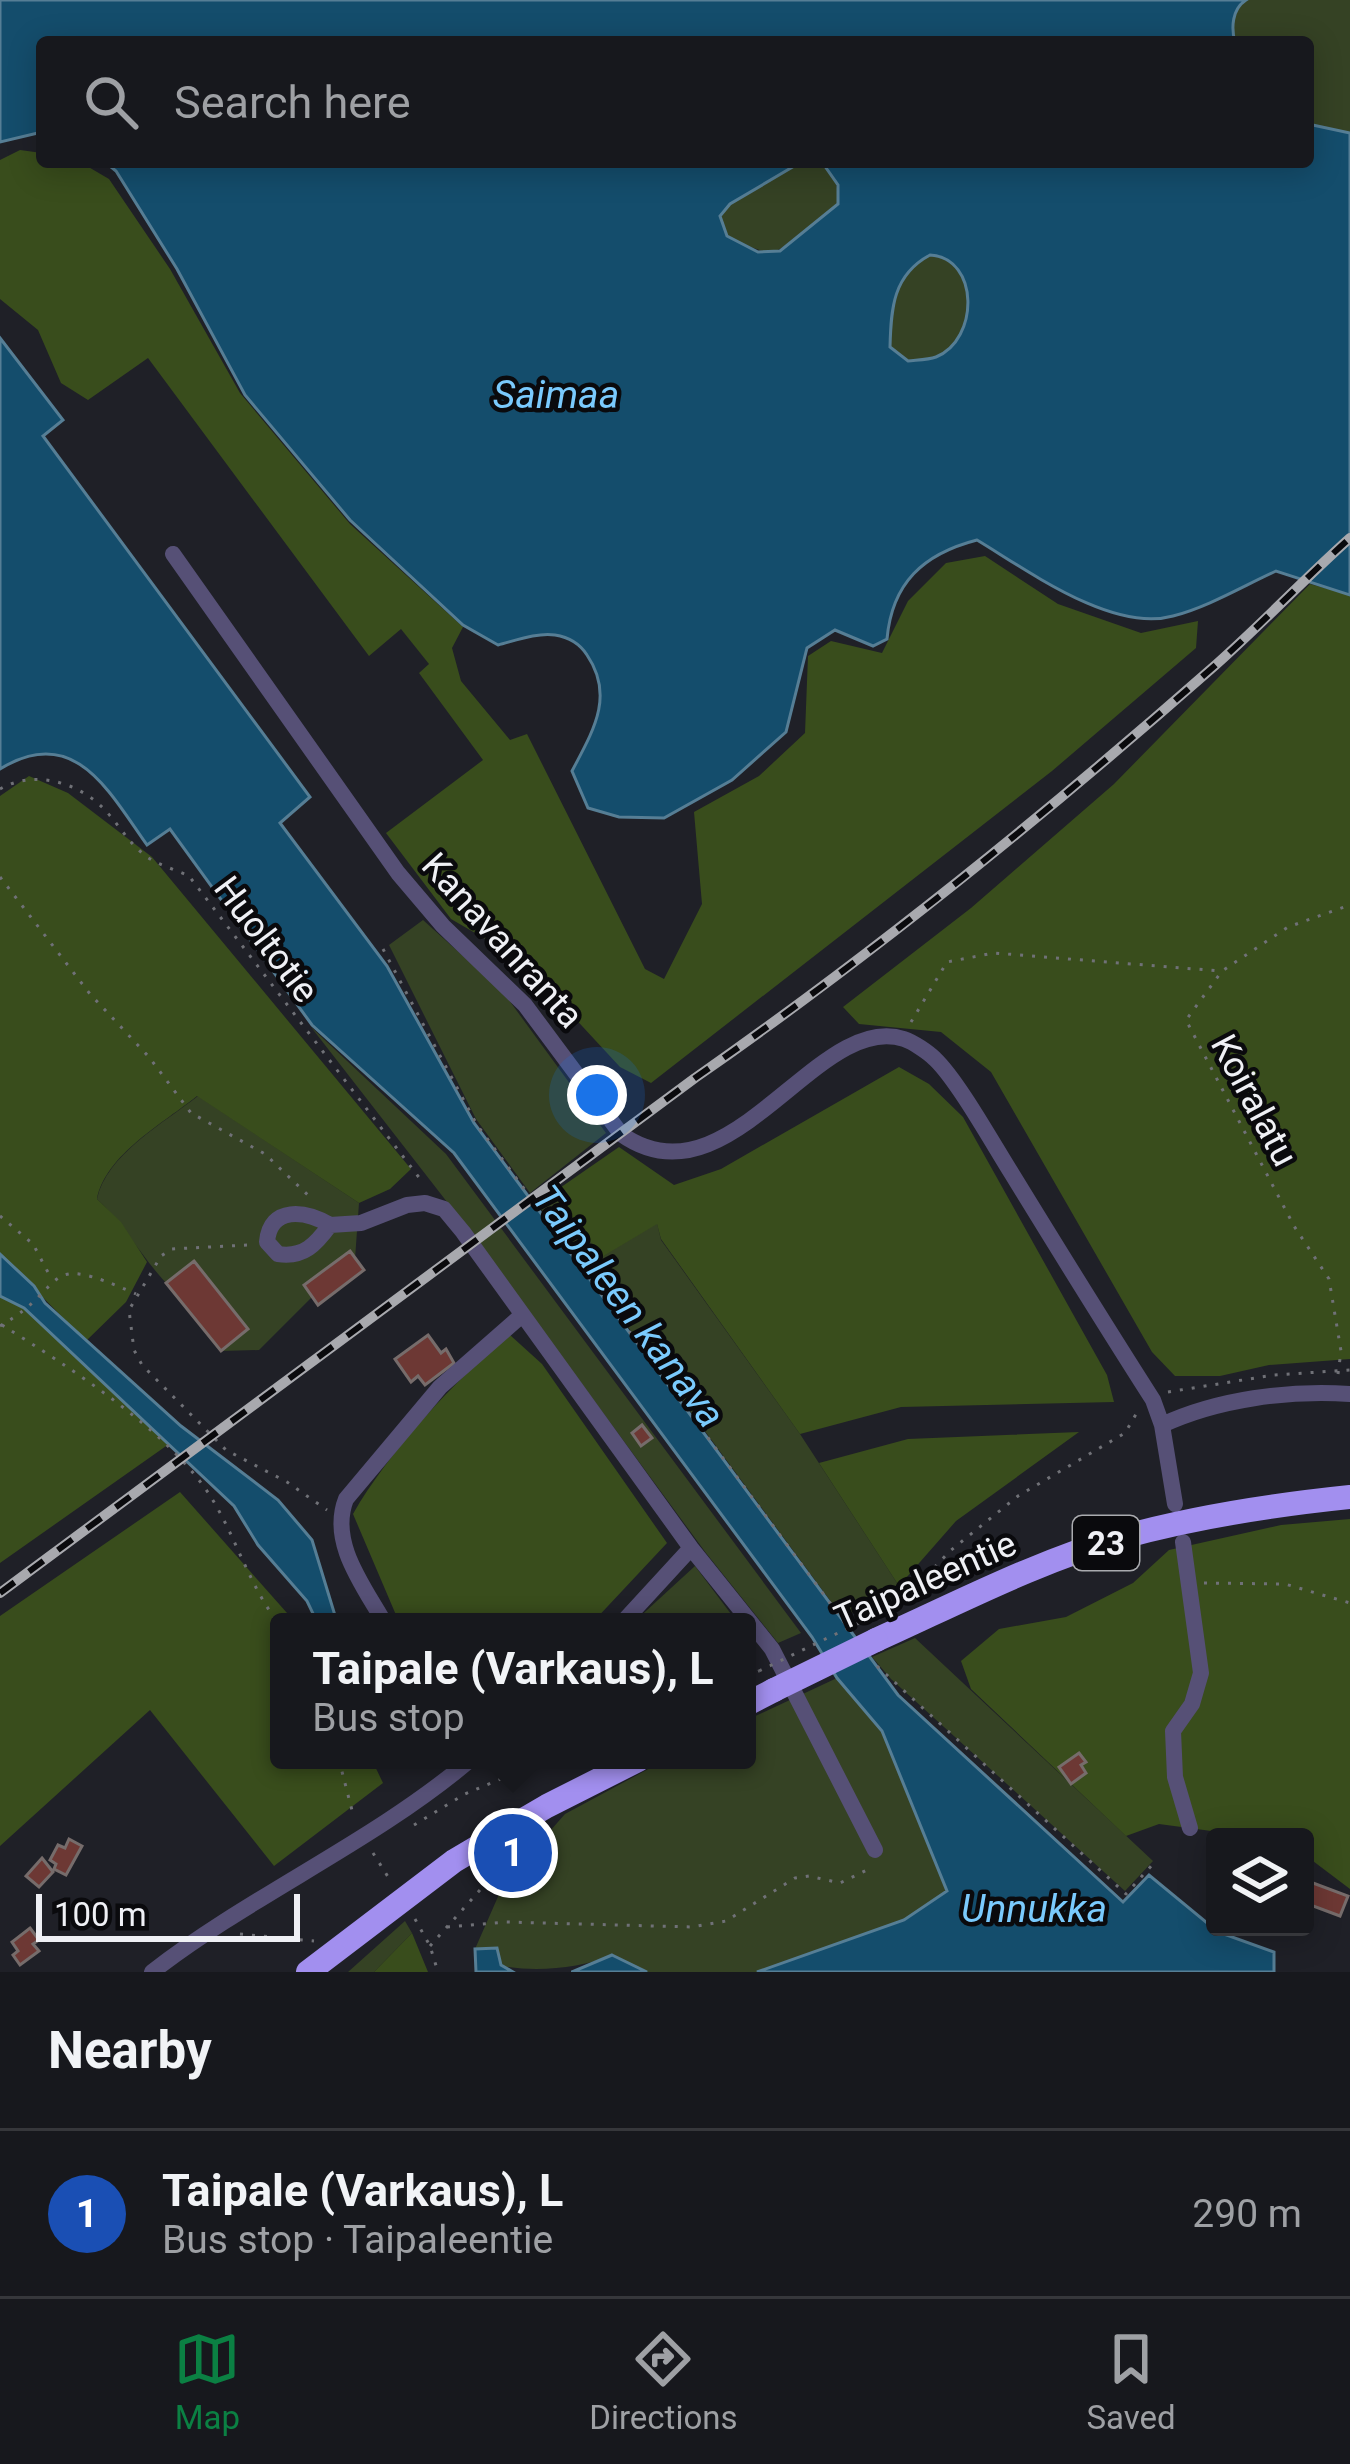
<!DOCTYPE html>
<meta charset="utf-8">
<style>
body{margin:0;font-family:Roboto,sans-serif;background:#202126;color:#f1f3f6}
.controls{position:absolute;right:36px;bottom:36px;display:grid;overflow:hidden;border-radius:12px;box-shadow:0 6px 30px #0003}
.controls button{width:108px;height:108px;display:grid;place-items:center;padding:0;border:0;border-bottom:3px solid #36373b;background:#17181d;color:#f1f3f6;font:60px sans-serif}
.scale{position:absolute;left:36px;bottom:30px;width:264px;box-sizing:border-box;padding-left:12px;border:6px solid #eff0f5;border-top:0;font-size:33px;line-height:42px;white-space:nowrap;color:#eff0f5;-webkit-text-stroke:9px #0a0a0d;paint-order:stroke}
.you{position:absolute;left:597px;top:1095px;width:42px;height:42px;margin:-30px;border:9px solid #fff;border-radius:50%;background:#1a73e8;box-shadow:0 0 0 18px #1a73e833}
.badge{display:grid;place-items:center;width:78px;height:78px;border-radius:50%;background:#0b8043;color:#fff;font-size:39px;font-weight:700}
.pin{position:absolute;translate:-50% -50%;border:6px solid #fff;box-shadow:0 3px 12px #0006}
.popup{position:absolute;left:270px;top:1613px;width:486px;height:156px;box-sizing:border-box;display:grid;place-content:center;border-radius:12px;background:#17181d;filter:drop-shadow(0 3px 9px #0005);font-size:39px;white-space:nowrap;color:#9ea0a4}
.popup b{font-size:45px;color:#f1f3f6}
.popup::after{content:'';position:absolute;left:50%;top:100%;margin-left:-24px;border:24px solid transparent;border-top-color:#17181d}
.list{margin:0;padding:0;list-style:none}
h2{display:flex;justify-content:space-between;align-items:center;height:156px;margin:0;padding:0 48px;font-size:51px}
h2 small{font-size:39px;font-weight:400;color:#9ea0a4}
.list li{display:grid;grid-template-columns:78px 1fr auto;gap:36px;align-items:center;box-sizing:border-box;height:168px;padding:0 48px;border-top:3px solid #36373b}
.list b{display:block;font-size:45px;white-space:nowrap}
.list p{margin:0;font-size:39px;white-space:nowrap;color:#9ea0a4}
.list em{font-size:39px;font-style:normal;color:#9ea0a4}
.icon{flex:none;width:66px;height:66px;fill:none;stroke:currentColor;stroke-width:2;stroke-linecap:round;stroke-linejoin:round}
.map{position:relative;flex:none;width:1350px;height:1972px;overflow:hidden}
.search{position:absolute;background:#17181d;box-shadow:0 6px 30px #0003;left:36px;right:36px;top:36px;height:132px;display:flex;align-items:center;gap:30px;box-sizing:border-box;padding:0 42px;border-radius:12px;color:#9ea0a4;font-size:45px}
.sheet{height:324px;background:#17181d}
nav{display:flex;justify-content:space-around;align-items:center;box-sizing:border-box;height:168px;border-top:3px solid #36373b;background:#17181d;font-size:33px;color:#9ea0a4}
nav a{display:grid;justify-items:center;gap:6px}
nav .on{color:#0b8043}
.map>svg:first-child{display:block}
.green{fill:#354224}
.forest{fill:#394d1c}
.water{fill:#144d6c;stroke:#567e95;stroke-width:3;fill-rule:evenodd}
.building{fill:#6d3834;stroke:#766c6b;stroke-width:3}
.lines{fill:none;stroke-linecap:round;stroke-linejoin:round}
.path{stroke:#707177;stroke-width:3;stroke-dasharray:3 9;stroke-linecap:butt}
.minor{stroke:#565076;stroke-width:16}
.highway{stroke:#a28fef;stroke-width:24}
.rail-casing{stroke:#a8a9ae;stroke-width:10}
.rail{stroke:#0a0a0d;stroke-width:6;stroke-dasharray:18;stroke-linecap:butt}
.path-bridge{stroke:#707177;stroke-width:3;stroke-dasharray:3 9;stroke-linecap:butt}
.highway-bridge{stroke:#a28fef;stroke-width:24}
.labels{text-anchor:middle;stroke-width:9;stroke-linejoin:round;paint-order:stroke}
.shield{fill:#0a0a0d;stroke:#aaabaf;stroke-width:3}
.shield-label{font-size:33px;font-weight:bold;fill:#eff0f5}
.street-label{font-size:36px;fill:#eff0f5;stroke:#0a0a0d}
.water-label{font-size:39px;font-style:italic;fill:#7acafd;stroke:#0a0a0d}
</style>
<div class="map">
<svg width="1350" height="1972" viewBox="0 0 1350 1972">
<rect width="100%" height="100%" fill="#1f2027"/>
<path class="green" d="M1246 0H1350V133L1308 124V42H1235C1231 28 1232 9 1246 0Z
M801 162H822C836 175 838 185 838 204 830 212 823 216 814 223 768 255 784 262 726 236L720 216 730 204Z
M930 255C980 258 979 340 936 357 928 360 916 360 908 361L890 348C891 308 893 275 930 255Z
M423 920 503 992 606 1133 530 1193 476 1119 389 945Z
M311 1027 446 1154 801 1633 778 1643 706 1553 468 1229Z
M198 1096 359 1203 355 1259 349 1251 304 1285 312 1297 259 1350 221 1351 248 1328 194 1261 166 1283C141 1256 124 1224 97 1199 106 1155 165 1122 198 1096Z
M554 1192 603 1256 657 1223 661 1240 800 1434 899 1586 843 1618 538 1205Z
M695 1566 737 1622H634Z
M915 1638 1153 1861 1125 1891 891 1679 872 1657Z
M837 1678 882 1731 948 1891 904 1920 757 1972H647L612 1955C580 1969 535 1972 501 1966L497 1948 475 1949 504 1883 565 1814 665 1760H747V1720Z
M405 1921 412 1933 374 1972H348Z"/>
<path class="forest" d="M20 150 42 153V162H80L109 179 170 269 240 393 350 524 463 627 452 648 461 681 510 740 527 734 645 969 664 979 702 904 694 812 759 776 805 733 808 656 831 641 882 653 908 601 946 563 985 556 1058 604 1141 633 1198 621 1196 648 1052 771 651 1083 620 1067 520 959 451 919 386 833 483 760 419 673 429 664 401 629 369 656 148 358 88 400 61 383 38 330 0 299V160Z
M1310 584 1350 595V1359L1269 1365 1220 1376H1175L1152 1352 991 1072 941 1032 859 1024 843 1007 971 908 1114 784Z
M29 776 68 793 152 857 411 1169 390 1189 359 1203 197 1096C165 1122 105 1155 97 1199L121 1222 147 1262 126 1302 86 1341 0 1254V796Z
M899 1067 929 1084 963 1117 1107 1375 1114 1402 901 1407 800 1434 661 1239 657 1224 602 1257 554 1192 619 1147 674 1185 721 1169Z
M0 1296 23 1308 169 1444 0 1563Z
M510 1335 542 1364 667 1543 593 1622H399L353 1514C387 1454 456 1378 510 1335Z
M1079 1432 956 1521 899 1586 819 1463 908 1439Z
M180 1492 295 1622H279V1760H372L383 1783 274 1866 150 1710 0 1846V1616Z
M1350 1519V1889L1305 1855V1837H1256L1159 1824 1126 1836 971 1689 961 1661 999 1629 1066 1617 1133 1583 1169 1550 1281 1525Z
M412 1933 428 1972H374Z"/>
<path class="water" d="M0 0H1246C1232 9 1231 28 1235 42H42V132L0 142Z
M1308 124 1350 133V595L1276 571C1243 586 1208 607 1173 616 1112 633 1027 570 977 540 923 554 892 583 887 639L873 646 835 630 807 648 786 732 732 780 664 818 619 817 588 808 572 771C593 731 615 696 587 655 580 644 568 637 555 635 538 632 514 641 498 645L463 625 350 520 245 395 177 269 116 171 105 162H801L730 204 720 216 727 236 758 252 780 251 838 204V185L822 162H1308ZM930 255C980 258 979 340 936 357 928 360 916 360 908 361L890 347C891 308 893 275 930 255Z
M0 338 63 420 43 436 310 797 280 823 387 966 474 1123 898 1695 1123 1902 1149 1875 1218 1932 1274 1952V1972H757L904 1920 947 1891 882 1731 837 1678 812 1637 454 1153 312 1025 170 829 147 845C109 792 75 723 0 769Z
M0 1254 34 1286 45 1303 181 1426 278 1500 312 1540 337 1622H317L307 1601 258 1545 234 1506 24 1308 0 1296Z
M497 1948 501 1965 513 1972H476L475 1949Z
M612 1955 647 1972H571H572Z"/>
<path class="building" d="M565 1213 580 1232 563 1245 549 1226Z
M350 1251 364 1270 318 1305 304 1285Z
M194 1261 248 1329 221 1351 166 1283Z
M428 1335 441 1353 446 1349 454 1363 425 1385 418 1376 411 1382 395 1359Z
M642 1425 652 1438 641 1446 632 1433Z
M1079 1753 1086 1762 1081 1765 1086 1773 1071 1784 1059 1767Z
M69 1839 82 1846 66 1875 54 1869 56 1864 50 1860 58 1845 65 1848Z
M42 1858 53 1872 39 1887 26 1876Z
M1305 1880 1348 1896 1340 1916 1305 1903Z
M30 1928 39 1940 33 1944 39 1951 20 1965 13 1955 18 1951 12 1942Z"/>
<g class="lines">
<path class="path" d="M0 789C33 770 76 781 103 808 118 823 129 844 147 857 159 865 176 870 189 876L424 1184
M0 877 90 994 149 1057 191 1113 265 1154 312 1199
M383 949 477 1125 850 1630
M911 1022 947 962 994 953 1220 971
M0 1216 33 1244 51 1278
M247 1245 172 1249 161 1256 129 1310 134 1350 142 1365 226 1450 287 1482 327 1510
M2 1325C69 1367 165 1428 209 1494 236 1536 248 1584 279 1624
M0 1326C72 1285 38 1250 136 1294
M1338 1374 1341 1351 1329 1279 1294 1226 1186 1020 1222 971 1288 927 1350 905
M1168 1392 1274 1375 1350 1370
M1204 1583 1285 1584 1350 1603
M869 1618 904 1599 950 1551 1018 1496 1125 1433 1139 1409
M877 1666 1126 1894 1152 1865
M747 1676 759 1671
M339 1760 354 1818
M414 1825 465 1794 546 1760
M373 1853 390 1880
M415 1919 430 1946 438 1972
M447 1927 506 1922 692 1927 726 1921 795 1878 809 1876 840 1883 871 1868
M240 1934 314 1941
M430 1946 513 1853"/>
<path class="minor" d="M173 554 398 873 443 926 525 1005 621 1134C729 1211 817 1010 904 1039 913 1042 928 1052 935 1059 958 1081 993 1144 1012 1174 1058 1249 1105 1325 1153 1400L1162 1425 1175 1504
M330 1225C306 1211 270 1205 267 1242L278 1254C304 1258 316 1244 330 1225L361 1223 407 1205 425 1203 444 1209 463 1232 691 1548 772 1649 875 1850
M1162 1425C1218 1399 1288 1390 1350 1394
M1183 1542 1201 1673 1192 1704 1173 1731 1175 1777 1190 1828
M384 1622C363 1585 329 1542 346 1499L440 1387 522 1315
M623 1622 691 1548
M152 1972C253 1894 373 1842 470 1760"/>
<path class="highway" d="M876 1640C956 1604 1038 1561 1123 1537 1198 1516 1273 1505 1350 1497
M747 1704 774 1690
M308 1972 454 1861 547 1806 638 1760"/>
<defs>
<path id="rail" d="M0 1593 695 1078C876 952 1045 815 1211 669 1259 627 1303 580 1350 538"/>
</defs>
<use href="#rail" class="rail-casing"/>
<use href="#rail" class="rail"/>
<path class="path-bridge" d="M759 1671 869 1618"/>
<path class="highway-bridge" d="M774 1690 876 1640"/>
</g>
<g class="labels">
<rect class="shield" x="1073" y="1516" width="66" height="54" rx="9"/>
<g class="shield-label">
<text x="1106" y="1555">23</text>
</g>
<g class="street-label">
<text transform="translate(267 939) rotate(53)" y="13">Huoltotie</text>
<text transform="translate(503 940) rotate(48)" y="13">Kanavanranta</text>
<text transform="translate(1255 1100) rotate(62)" y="13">Koiralatu</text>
<text transform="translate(925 1580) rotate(-24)" y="13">Taipaleentie</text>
</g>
<g class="water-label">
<text x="556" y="408">Saimaa</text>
<text transform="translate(629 1306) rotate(53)" y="14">Taipaleen kanava</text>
<text x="1034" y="1922">Unnukka</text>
</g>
</g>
</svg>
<div class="controls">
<button><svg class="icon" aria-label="layers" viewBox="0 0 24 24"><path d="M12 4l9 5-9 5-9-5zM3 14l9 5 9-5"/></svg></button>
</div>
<div class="scale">100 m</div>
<div class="you"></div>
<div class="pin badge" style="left:513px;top:1853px;background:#1a4fb4">1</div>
<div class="popup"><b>Taipale (Varkaus), L</b>Bus stop</div>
<div class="search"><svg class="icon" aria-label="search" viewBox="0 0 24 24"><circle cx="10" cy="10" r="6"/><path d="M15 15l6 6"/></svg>Search here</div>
</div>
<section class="sheet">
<h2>Nearby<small></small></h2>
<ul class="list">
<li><span class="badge" style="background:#1a4fb4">1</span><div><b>Taipale (Varkaus), L</b><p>Bus stop · Taipaleentie</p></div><em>290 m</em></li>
</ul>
</section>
<nav>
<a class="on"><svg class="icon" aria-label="map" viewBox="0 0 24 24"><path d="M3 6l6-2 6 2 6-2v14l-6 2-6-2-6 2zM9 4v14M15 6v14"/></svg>Map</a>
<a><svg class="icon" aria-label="directions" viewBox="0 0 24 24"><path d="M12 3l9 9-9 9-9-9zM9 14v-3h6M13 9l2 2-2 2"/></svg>Directions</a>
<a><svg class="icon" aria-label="saved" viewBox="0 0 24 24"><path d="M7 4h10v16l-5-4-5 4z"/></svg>Saved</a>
</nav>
